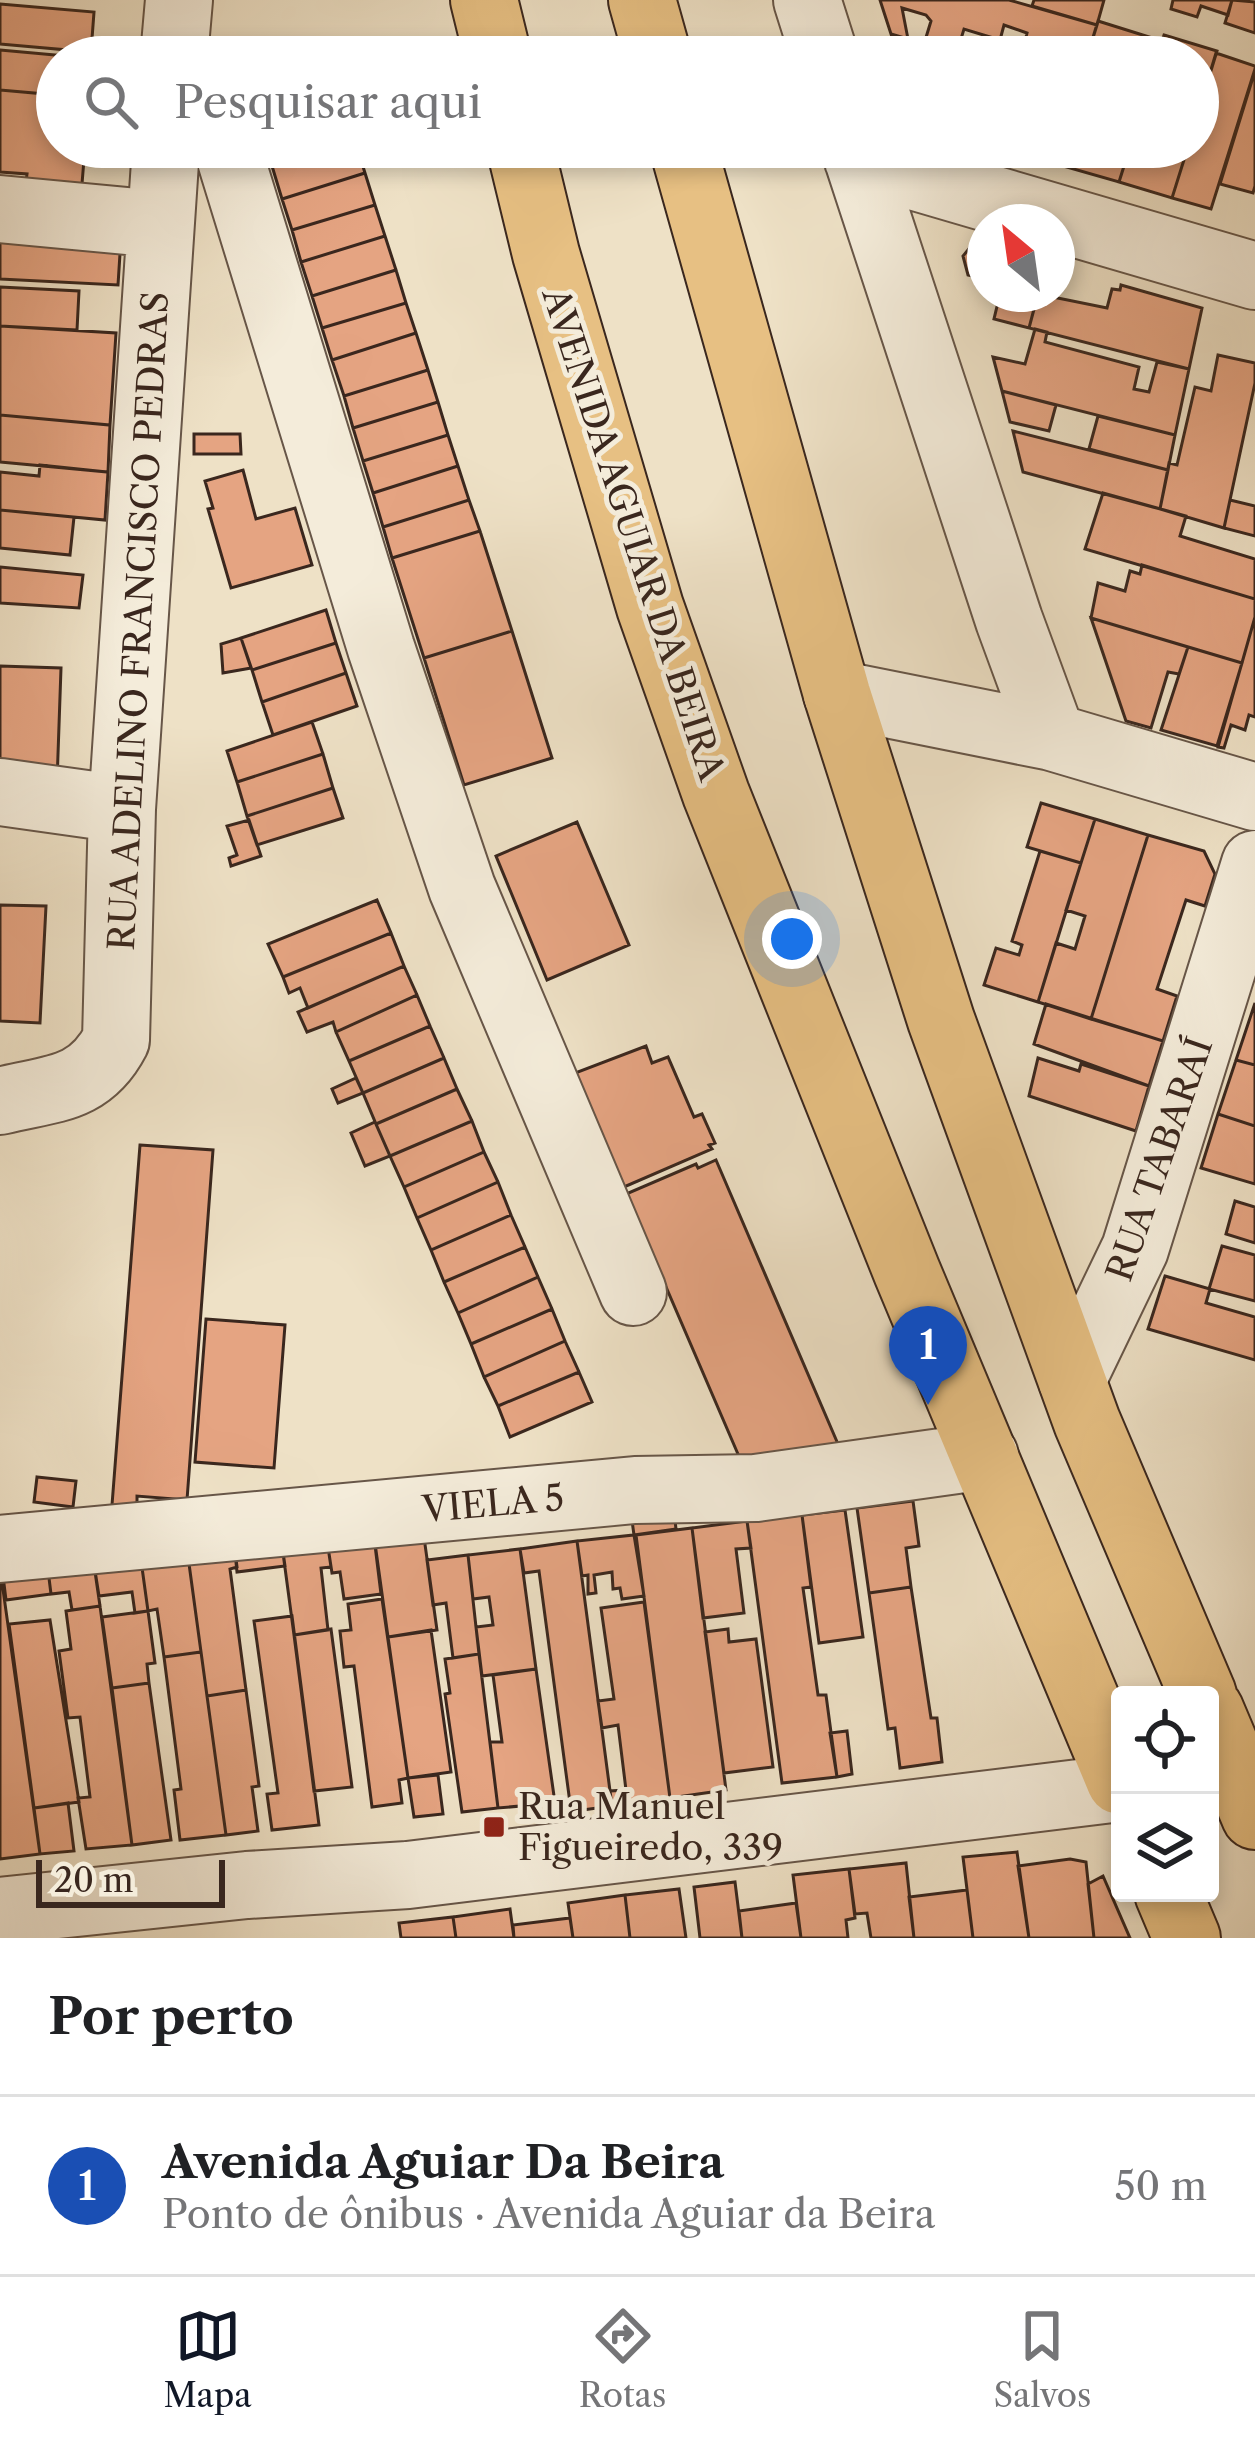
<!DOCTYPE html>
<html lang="pt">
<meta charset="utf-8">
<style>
body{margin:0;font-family:"Libre Caslon Text",serif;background:#f2f2f2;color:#202124}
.controls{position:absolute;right:36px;bottom:36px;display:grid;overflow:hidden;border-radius:12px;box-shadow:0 6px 18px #0003}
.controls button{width:108px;height:108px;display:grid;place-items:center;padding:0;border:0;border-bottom:3px solid #e0e0e0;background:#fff;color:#202124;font:60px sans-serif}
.compass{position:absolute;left:967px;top:204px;width:108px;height:108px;border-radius:50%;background:#fff;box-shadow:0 6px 18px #0003;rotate:331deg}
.scale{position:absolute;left:36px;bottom:30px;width:189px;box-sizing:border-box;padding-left:12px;border:6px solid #3a271e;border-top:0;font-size:33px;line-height:42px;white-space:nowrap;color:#3a271e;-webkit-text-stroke:9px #f4ecda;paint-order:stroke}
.you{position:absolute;left:792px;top:939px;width:42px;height:42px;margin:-30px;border:9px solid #fff;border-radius:50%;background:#1a73e8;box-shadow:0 0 0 18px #1a73e833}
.badge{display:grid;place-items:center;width:78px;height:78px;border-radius:50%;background:#111827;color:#fff;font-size:39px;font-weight:700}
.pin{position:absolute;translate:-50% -99px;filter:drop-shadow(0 3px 6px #0008)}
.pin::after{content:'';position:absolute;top:63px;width:42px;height:36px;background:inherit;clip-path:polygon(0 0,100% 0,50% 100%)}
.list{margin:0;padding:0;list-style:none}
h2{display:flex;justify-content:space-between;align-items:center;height:156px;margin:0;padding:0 48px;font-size:51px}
h2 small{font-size:39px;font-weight:400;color:#757577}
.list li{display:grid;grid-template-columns:78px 1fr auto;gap:36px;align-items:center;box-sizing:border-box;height:180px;padding:0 48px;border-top:3px solid #e0e0e0}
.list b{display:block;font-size:45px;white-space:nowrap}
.list p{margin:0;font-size:39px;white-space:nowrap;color:#757577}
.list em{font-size:39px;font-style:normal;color:#757577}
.icon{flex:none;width:66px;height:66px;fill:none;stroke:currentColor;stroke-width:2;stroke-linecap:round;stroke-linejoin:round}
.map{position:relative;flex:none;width:1255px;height:1938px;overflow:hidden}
.search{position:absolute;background:#fff;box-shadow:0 6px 18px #0003;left:36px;right:36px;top:36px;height:132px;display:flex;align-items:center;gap:30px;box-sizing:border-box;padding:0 42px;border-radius:66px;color:#757577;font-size:45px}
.sheet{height:336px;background:#fff}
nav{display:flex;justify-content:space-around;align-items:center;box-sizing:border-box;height:168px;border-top:3px solid #e0e0e0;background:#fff;font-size:33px;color:#757577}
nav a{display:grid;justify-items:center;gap:6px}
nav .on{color:#111827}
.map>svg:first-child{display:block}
.building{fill:#e5a482;stroke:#3a271e;stroke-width:3}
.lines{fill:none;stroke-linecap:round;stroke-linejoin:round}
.minor-casing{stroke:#675648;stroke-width:70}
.major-casing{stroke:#3a271e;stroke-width:70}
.minor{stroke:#f4ecda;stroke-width:66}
.major{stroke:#e7c083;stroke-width:66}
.poi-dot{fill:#8f2418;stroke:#f4ecda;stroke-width:4.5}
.labels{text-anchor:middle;stroke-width:10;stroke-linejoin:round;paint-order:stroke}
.street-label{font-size:36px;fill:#3a271e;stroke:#f4ecda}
.poi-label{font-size:36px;fill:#3a271e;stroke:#f4ecda;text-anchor:start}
</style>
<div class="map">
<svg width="1255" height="1938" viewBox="0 0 1255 1938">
<rect width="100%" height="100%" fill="#eee1c6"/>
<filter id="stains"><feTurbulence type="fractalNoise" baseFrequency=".00167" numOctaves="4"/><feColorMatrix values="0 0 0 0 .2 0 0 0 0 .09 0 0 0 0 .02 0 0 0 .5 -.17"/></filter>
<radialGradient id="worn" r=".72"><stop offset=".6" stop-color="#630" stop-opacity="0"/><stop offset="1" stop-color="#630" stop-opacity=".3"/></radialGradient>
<path class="building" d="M880 0H1009L1097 25 1087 57H1021L1027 33 1004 25 1000 40 964 29 957 52 924 44 931 21 926 15 902 8 908 39 891 34Z
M1034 0H1104L1097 25 1032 6Z
M1173 0H1232L1228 15 1201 6 1197 17 1171 9Z
M1232 0 1255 2V33L1225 23Z
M0 4 94 12 91 52 0 44Z
M1098 21 1162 41 1157 57H1087Z
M891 34 924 44 973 57H898Z
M1164 35 1217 51 1198 113V57H1157Z
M0 50 77 57H57V95L0 90Z
M1216 53 1255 66V69L1211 209 1172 198 1188 147H1198V113Z
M1255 71V186L1253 193 1220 184Z
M0 90 57 95V147H85L81 196 25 189 27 174 0 172Z
M334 147H357L365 173 282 199 272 166Z
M1061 147H1130L1119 182 1056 164Z
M1130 147H1188L1172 198 1119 182Z
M365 173 375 205 292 230 282 199Z
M375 205 385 236 301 262 292 230Z
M0 236 121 238 118 285 0 279Z
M385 236 396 270 312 296 301 262Z
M972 245 985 248V279L968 275 963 256Z
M396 270 406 303 322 328 312 296Z
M1121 285 1202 308 1189 369 1029 328 1038 294 1107 308 1112 289 1120 290Z
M0 287 79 291 77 330 0 326Z
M1000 294H1038L1029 328 994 319Z
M406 303 416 333 332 360 322 328Z
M0 326 116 333 110 425 0 415Z
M1035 329 1047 332 1045 342 1139 367 1134 389 1149 392 1157 362 1189 369 1175 435 1002 391 993 357 1025 364Z
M416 333 428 370 344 396 332 360Z
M1218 355 1255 363V383L1224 528 1160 509 1169 463 1177 465 1195 387 1211 391Z
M428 370 438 402 353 428 344 396Z
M1002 391 1056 405 1049 431 1010 422Z
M438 402 448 435 363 461 353 428Z
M0 415 110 425 108 472 0 462Z
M1098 416 1175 435 1168 470 1089 449Z
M1013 431 1168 470 1160 509 1023 472Z
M194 434H240L241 454H194Z
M448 435 458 466 373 493 363 461Z
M40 465 108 472 105 520 0 510V472L39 476Z
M458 466 469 500 383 527 373 493Z
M243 470 256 519 295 508 312 565 231 588 208 509 213 508 205 481Z
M1103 493 1186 516 1180 536 1255 559V599L1085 549Z
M469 500 480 531 392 558 383 527Z
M1230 500 1255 506V536L1224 528Z
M0 510 74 517 70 555 0 548Z
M480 531 512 631 424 658 392 558Z
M1142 565 1255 599V617L1242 663 1091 618 1098 583 1125 591 1130 571 1140 574Z
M0 567 83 575 79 608 0 603Z
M326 610 336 643 252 670 241 638Z
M1255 617V717L1249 715 1245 730 1231 725 1224 748 1218 747Z
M1091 618 1188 647 1179 674 1168 672 1151 728 1126 721Z
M512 631 552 758 464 785 424 658Z
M241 638 251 668 223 673 221 644Z
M336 643 346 673 262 702 252 670Z
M1188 647 1242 663 1217 746 1161 730Z
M0 666 61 668 57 783 0 781Z
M346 673 357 706 273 735 262 702Z
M312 722 323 754 237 782 227 751Z
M323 754 333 788 247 816 237 782Z
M333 788 343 818 257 845 247 816Z
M1041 803 1095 819 1081 863 1027 847Z
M1095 819 1148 835 1091 1019 1038 1002 1056 943 1075 949 1085 916 1066 910Z
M249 820 261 856 231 866 229 858 237 855 227 826Z
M577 822 629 945 547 980 496 856Z
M1148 835 1204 851 1215 874 1205 906 1186 900 1157 989 1177 996 1163 1041 1091 1019Z
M1040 851 1081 863 1038 1002 984 985 996 948 1019 955 1022 945 1012 941Z
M377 900 391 933 283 977 268 944Z
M0 905 46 906 40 1023 0 1021Z
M391 933 404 966 308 1008 300 988 289 993 283 977Z
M404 966 417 995 336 1032 333 1022 307 1032 298 1012Z
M417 995 430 1026 349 1061 336 1032Z
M1255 1003V1065L1236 1060Z
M1046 1004 1163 1041 1149 1086 1034 1044Z
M430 1026 444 1058 363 1093 349 1061Z
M646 1046 652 1063 668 1057 694 1117 702 1114 715 1143 709 1145 712 1149 624 1187 575 1073Z
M444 1058 457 1089 376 1124 363 1093Z
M1038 1058 1079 1071 1081 1064 1149 1086 1136 1131 1029 1096Z
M1236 1060 1255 1065V1126L1218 1114Z
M356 1078 363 1093 338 1103 332 1089Z
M457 1089 472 1121 390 1156 376 1124Z
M1218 1114 1255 1126V1184L1201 1168Z
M472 1121 484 1152 404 1187 390 1156Z
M375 1122 390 1156 365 1166 351 1133Z
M140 1145 213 1150 187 1500 137 1496V1507L112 1505Z
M484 1152 498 1182 417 1218 404 1187Z
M716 1160 841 1451 750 1482 626 1194 696 1164 698 1168Z
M498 1182 511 1215 431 1250 417 1218Z
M1235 1201 1255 1207V1243L1226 1234Z
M511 1215 525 1247 444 1282 431 1250Z
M1222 1246 1255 1255V1301L1209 1289Z
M525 1247 538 1277 458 1313 444 1282Z
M1165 1276 1210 1289 1206 1303 1255 1317V1360L1148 1329Z
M538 1277 552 1309 471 1344 458 1313Z
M552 1309 565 1341 484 1377 471 1344Z
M206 1319 285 1325 274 1468 195 1462Z
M565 1341 579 1372 498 1406 484 1377Z
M579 1372 592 1402 510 1437 498 1406Z
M37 1477 76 1481 73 1507 34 1502Z
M672 1495 676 1529 634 1535 629 1499Z
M913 1501 919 1546 906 1548 911 1587 869 1593 857 1508Z
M845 1510 863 1637 819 1643 802 1515Z
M802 1515 811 1587 803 1588 818 1695H826L837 1777 782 1783 747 1521Z
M747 1521 751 1548 736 1549 744 1613 703 1618 692 1528Z
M422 1523 437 1630 388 1637 373 1529Z
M692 1528 726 1790 670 1798 636 1535Z
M373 1529 381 1594 344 1599 340 1572 332 1573 326 1534Z
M326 1534 331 1567 321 1568 328 1630 294 1635 281 1538Z
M634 1535 644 1596 622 1599 620 1588 613 1589 612 1572 594 1575 596 1593 588 1594V1575L582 1576 577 1541Z
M281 1538 285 1566 237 1572 234 1543Z
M577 1541 612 1806 575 1811 574 1803H570L539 1571 524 1573 520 1549Z
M234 1543 237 1567 230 1569 246 1690 207 1696 187 1549Z
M187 1549 201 1652 164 1657 157 1609 148 1611 140 1553Z
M520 1549 536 1669 482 1676 476 1627 493 1625 489 1597 473 1599 468 1555Z
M140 1553 148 1611 135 1613 132 1592 99 1596 93 1558Z
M468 1555 479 1654 453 1658 446 1603 433 1605 427 1560Z
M93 1558 100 1606 72 1610 69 1592 51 1594 47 1562Z
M47 1562 51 1594 6 1600 2 1568Z
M0 1568 40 1854 0 1859Z
M911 1587 931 1718H937L942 1762 900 1768 895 1728 888 1729 869 1593Z
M382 1599 408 1778 399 1780 402 1803 372 1807 354 1666 344 1667 340 1631 351 1630 348 1604Z
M644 1602 670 1798 612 1806 610 1791 626 1790 618 1725 602 1728 598 1701 614 1699 601 1608Z
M100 1606 132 1845 86 1849 78 1798 90 1797 80 1717 68 1718 59 1651 71 1649 66 1611Z
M148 1611 155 1663 147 1664 149 1683 112 1688 102 1617Z
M292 1616 319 1825 272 1830 267 1794 278 1793 254 1621Z
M50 1620 79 1802 34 1808 9 1624Z
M331 1629 352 1787 314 1791 294 1635Z
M728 1629 729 1642 756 1639 773 1767 724 1773 705 1632Z
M431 1630 451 1772 408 1778 388 1637Z
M201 1652 226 1835 180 1840 174 1790 181 1789 164 1657Z
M479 1654 498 1808 462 1812 445 1694 450 1693 445 1659Z
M536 1669 555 1803 498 1808 490 1742H502L493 1675Z
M149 1683 171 1840 132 1845 112 1688Z
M246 1690 259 1786 252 1787 258 1831 226 1835 207 1696Z
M847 1731 852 1774 837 1777 830 1733Z
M438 1775 443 1814 414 1817 408 1778Z
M68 1803 74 1851 40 1854 34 1808Z
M1017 1852 1029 1938H973L963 1857Z
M1070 1859 1086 1862 1094 1938H1029L1018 1866Z
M906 1863 914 1938H871L867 1913 855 1914 849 1869Z
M849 1869 855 1918 846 1920 848 1938H801L793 1875Z
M1103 1876 1130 1938H1094L1088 1884Z
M735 1882 742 1938H700L694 1887Z
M679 1889 686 1938H630L625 1895Z
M967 1890 973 1938H914L909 1897Z
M625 1895 630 1938H573L568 1903Z
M796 1903 801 1938H742L739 1911Z
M510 1909 514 1938H456L453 1917Z
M453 1917 456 1938H401L399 1923Z
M570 1918 573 1938H514L513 1925Z"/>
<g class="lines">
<defs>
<path id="minor" d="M807 0 825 57
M174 57 179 0
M227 147 381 648 462 888 633 1292
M854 147 1009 620 1052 737
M858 160 1255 276
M0 209 159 224
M837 694 1052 737 1255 797
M0 792 122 809
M0 1101C50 1088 89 1092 116 1040L122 809 166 147
M1072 1380 1135 1249 1255 864
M0 1549 635 1490 756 1488 985 1456
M0 1911 247 1885 408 1875 1120 1788"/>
<path id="major" d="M484 0 498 57
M642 0 658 57
M520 147 546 254 650 607 716 794 907 1272 1120 1781
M683 147 837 694 941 1020 1087 1422 1203 1695
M1210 1710 1255 1816
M1168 1893 1187 1938"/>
</defs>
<use href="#minor" class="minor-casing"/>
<use href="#major" class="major-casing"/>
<use href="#minor" class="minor"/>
<use href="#major" class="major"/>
</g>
<rect class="poi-dot" x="482" y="1815" width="24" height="24" rx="6"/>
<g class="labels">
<g class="street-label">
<text transform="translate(634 534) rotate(72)" y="13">AVENIDA AGUIAR DA BEIRA</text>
<text transform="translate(138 621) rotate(-87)" y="13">RUA ADELINO FRANCISCO PEDRAS</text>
<text transform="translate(1159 1159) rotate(-71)" y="13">RUA TABARAÍ</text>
<text transform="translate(493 1503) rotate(-5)" y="13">VIELA 5</text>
</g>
<g class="poi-label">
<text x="518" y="1819">Rua Manuel<tspan x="518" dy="41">Figueiredo, 339</tspan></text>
</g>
</g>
<rect width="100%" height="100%" filter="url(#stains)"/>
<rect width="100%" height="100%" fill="url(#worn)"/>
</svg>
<div class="controls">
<button><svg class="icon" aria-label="locate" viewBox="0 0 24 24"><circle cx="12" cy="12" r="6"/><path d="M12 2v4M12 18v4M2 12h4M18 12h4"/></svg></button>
<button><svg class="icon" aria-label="layers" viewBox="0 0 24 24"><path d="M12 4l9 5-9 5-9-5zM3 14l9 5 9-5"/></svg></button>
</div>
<svg class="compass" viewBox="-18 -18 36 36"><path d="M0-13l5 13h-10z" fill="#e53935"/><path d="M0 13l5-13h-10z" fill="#757577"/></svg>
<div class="scale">20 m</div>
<div class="you"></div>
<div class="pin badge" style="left:928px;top:1405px;background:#1a4fb4">1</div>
<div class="search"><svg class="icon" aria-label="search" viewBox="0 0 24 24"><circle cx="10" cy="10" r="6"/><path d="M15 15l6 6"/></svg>Pesquisar aqui</div>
</div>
<section class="sheet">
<h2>Por perto<small></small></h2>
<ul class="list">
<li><span class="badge" style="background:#1a4fb4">1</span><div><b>Avenida Aguiar Da Beira</b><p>Ponto de ônibus · Avenida Aguiar da Beira</p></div><em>50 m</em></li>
</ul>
</section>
<nav>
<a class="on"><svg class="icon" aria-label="map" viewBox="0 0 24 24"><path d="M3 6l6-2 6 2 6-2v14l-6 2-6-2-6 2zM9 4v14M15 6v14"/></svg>Mapa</a>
<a><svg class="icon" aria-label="directions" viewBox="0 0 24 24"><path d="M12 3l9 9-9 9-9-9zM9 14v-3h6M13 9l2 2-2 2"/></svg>Rotas</a>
<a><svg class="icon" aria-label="saved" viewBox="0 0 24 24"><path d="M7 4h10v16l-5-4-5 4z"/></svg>Salvos</a>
</nav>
